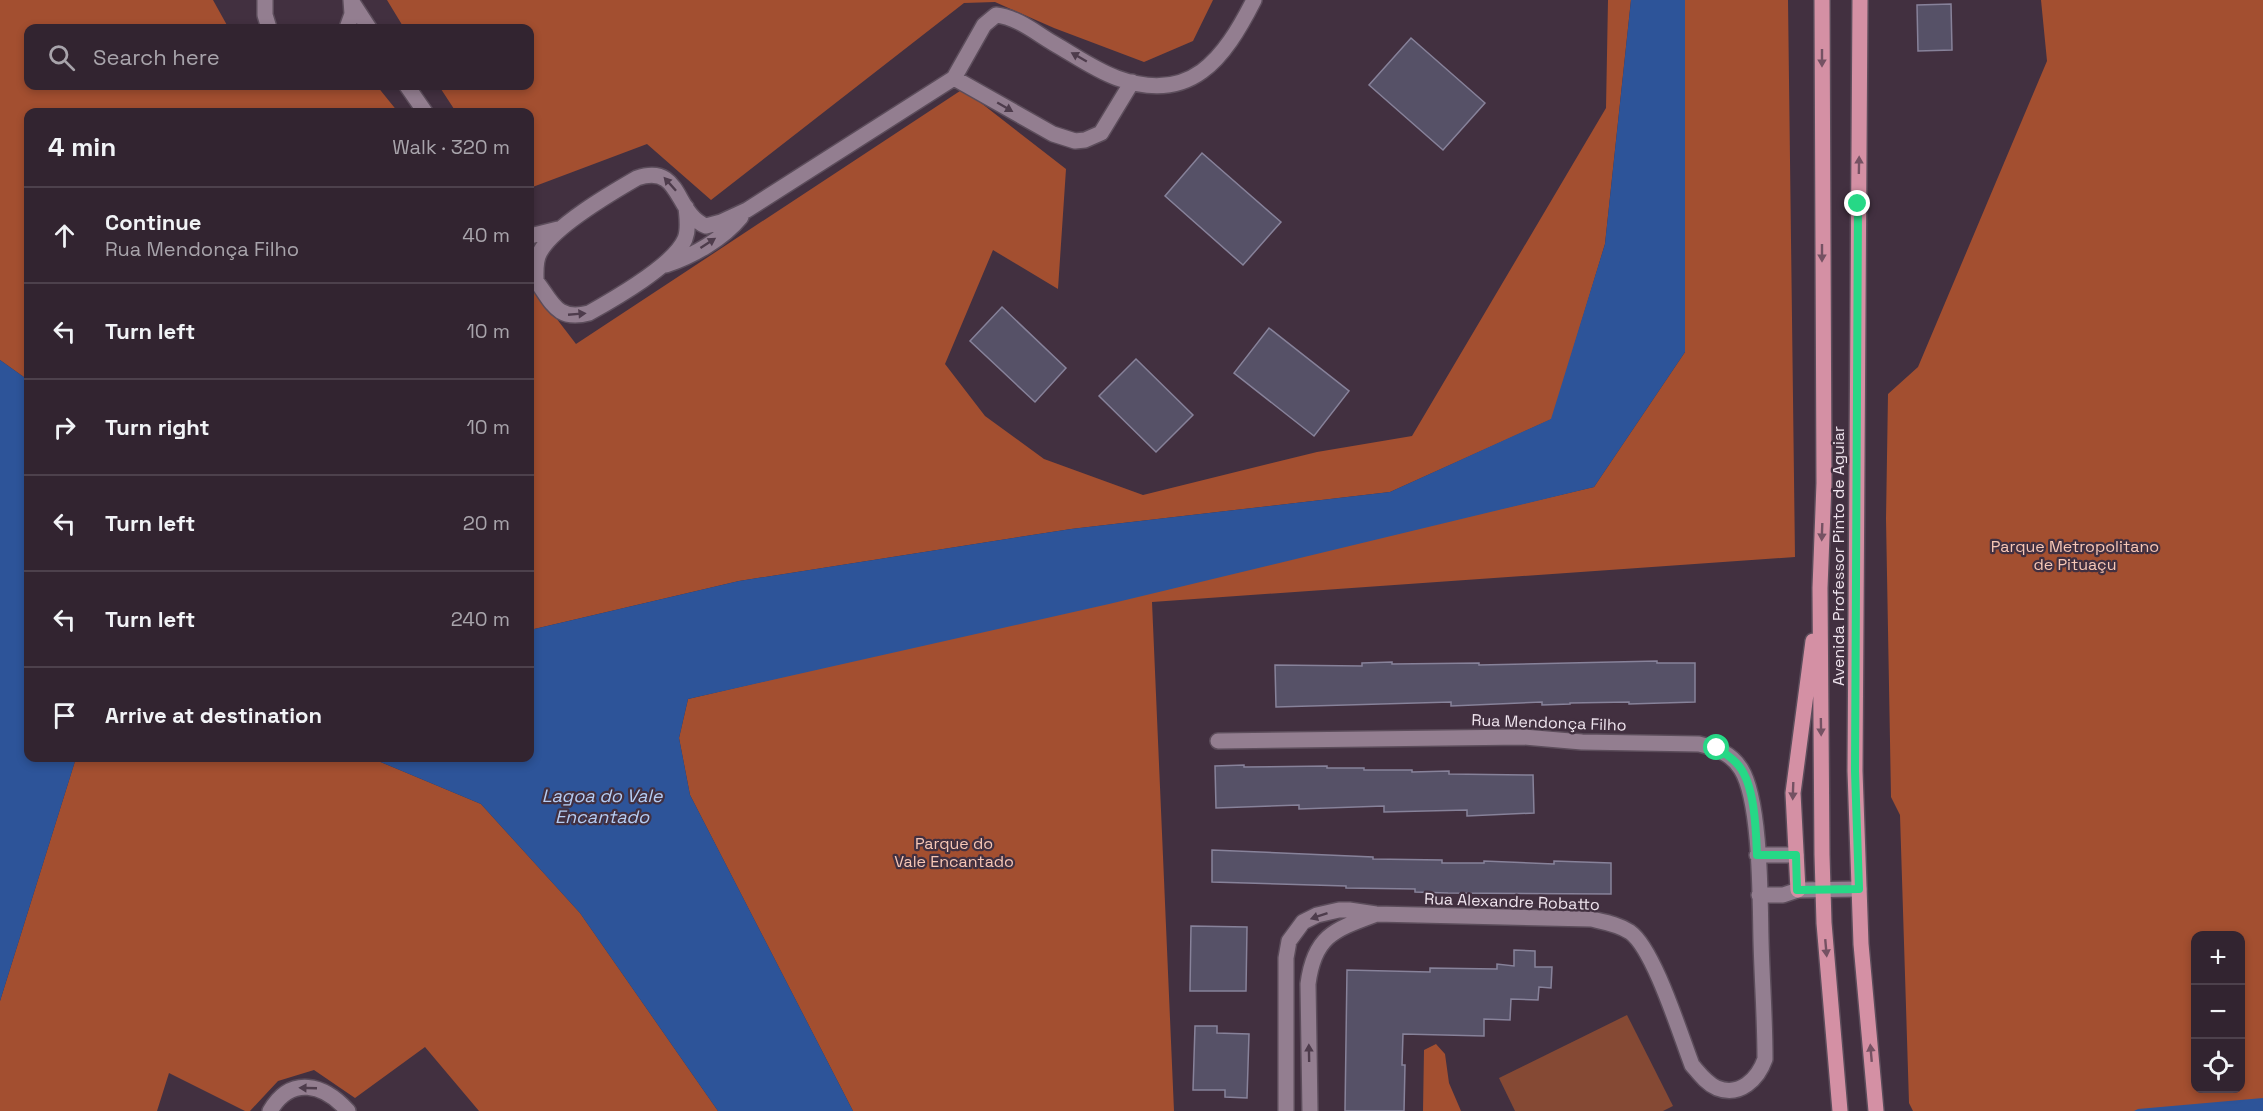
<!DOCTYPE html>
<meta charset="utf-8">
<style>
body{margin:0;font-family:"Space Grotesk",sans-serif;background:#3d303c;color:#f1f3f6}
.controls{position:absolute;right:18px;bottom:18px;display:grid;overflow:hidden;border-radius:12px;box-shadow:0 3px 9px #0003}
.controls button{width:54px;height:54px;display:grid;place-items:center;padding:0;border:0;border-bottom:2px solid #4d414c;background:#322430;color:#f1f3f6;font:30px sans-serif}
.stop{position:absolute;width:18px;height:18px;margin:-14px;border:4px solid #26d886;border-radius:50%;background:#fff}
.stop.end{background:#26d886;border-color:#fff;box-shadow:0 2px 6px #0008}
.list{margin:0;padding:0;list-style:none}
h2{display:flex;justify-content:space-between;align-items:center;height:78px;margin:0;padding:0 24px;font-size:26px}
h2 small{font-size:20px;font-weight:400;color:#a8a4ab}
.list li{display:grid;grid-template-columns:39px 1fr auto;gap:18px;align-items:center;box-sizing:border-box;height:96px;padding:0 24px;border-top:2px solid #4d414c}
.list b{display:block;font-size:22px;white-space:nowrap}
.list p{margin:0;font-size:20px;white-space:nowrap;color:#a8a4ab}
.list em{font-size:20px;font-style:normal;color:#a8a4ab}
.icon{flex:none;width:33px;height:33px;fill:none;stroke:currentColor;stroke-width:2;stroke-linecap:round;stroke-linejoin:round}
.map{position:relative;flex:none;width:2263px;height:1111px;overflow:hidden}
.search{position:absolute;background:#322430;box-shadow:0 3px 9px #0003;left:24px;top:24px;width:510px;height:66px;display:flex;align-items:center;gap:15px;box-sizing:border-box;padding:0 21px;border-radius:12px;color:#a8a4ab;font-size:22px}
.panel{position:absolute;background:#322430;box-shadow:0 3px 9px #0003;left:24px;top:108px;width:510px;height:654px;border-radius:12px}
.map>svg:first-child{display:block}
.green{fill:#854934}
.forest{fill:#a34f30;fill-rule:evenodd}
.water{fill:#2d5499}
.building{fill:#565167;stroke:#87829a;stroke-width:1.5}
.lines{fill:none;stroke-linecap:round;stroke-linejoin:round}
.street-casing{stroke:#5c4d5b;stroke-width:18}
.primary-casing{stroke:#5c4d5b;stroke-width:18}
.street{stroke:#937e90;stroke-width:15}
.primary{stroke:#d490a4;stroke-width:15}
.oneway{fill:#4e3c4c}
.oneway2{fill:#755263}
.route{stroke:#26d886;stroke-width:8}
.labels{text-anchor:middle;stroke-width:4.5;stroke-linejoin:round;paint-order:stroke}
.park-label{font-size:16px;fill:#f7c7b6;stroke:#423040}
.street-label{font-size:16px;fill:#efe4ee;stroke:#423040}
.water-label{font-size:18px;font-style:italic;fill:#b5cdf4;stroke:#423040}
</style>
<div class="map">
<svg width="2263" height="1111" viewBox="0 0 2263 1111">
<rect width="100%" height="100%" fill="#423040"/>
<path class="green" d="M1627 1015 1673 1106 1663 1111H1515L1499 1078Z"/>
<path class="forest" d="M0 0H213L228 27 259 28H28V86H377L398 112H28V380L0 360Z
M387 0H1213L1193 41 1144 62 1054 28 995 2 964 3 711 200 647 144 530 188V112H456L439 86H530V28H404Z
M1608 0H1631L1605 244 1552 419 1390 492 1071 529 739 581 530 630V284L576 344 963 89 1066 169 1058 289 993 250 945 364 985 416 1044 459 1143 495 1317 452 1412 436 1606 108Z
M1685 0H1788L1795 557 1152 602 1174 1111H853L690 795 679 738 688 699 1594 487 1685 352Z
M2041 0H2263V1111H1913L1909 1103 1900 815 1891 797 1886 519 1888 394 1918 367 2047 61ZM2196 936H2240V1088H2196Z
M76 758H371L481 804 580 913 718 1111H479L425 1047 355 1098 314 1070 278 1081 250 1111H245L169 1073 157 1111H0V1001Z
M1436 1044 1445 1054 1449 1083 1461 1111H1423L1424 1050Z"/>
<path class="water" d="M1631 0H1685V352L1594 487 1109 604 688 699 679 738 690 795 853 1111H718L580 913 481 804 371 758H530V630L739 581 1071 529 1390 492 1551 419 1605 244Z
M0 360 28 380V758H76L0 1001Z
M2263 1098V1111H2134L2138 1109Z"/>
<path class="building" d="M1951 4 1952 50 1918 51 1917 5Z
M1411 38 1485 103 1443 150 1369 85Z
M1202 153 1281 222 1243 265 1165 196Z
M1002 307 1066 368 1035 402 970 341Z
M1269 328 1349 391 1314 436 1234 373Z
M1136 359 1193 415 1156 452 1099 396Z
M1657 661V663H1695V702L1629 704V702L1570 703V704L1542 705V702L1451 706V702L1276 707 1275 665 1362 666V663L1392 662V664L1479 663V665Z
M1244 765V767L1327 766V768H1364V770H1412V772L1449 771V774L1533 775 1534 813 1467 816V810L1384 812V806L1299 809V805L1216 808 1215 766Z
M1212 850 1373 857V859L1442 860V863H1484V861L1554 864V861L1611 863V894L1448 893 1415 892V889L1346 888V886L1212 882Z
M1191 926 1247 927 1246 991H1190Z
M1514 950 1535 951V967H1552L1551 988 1539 987 1538 1000 1511 999 1510 1020 1484 1019V1036L1403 1034 1402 1065H1405L1404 1111H1345L1347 970 1430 972V968L1497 969V964L1514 966Z
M1195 1026H1217V1033L1249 1034 1247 1098 1225 1097V1090H1193Z"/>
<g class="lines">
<defs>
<path id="street" d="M265 0V15L269 28
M352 2 369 28
M347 28 352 14 351 0
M954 78 1053 134 1075 141 1085 140 1101 133 1132 82
M407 86 425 112
M530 236 558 229
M666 265C693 256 723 239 741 217
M530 274C551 295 552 323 589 313 614 299 674 265 685 239 689 229 687 218 686 207
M536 280C536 271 535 260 540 252 554 226 611 193 637 178 682 163 674 213 706 226L721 222 747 210 954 78 984 25 996 15C1017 17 1036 33 1053 43 1074 55 1095 70 1117 78 1191 105 1224 59 1254 0
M1218 741 1523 737 1582 742 1699 744C1716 748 1731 753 1741 769 1761 801 1760 900 1761 940 1762 980 1765 1019 1765 1059 1758 1079 1740 1097 1717 1088 1706 1083 1699 1073 1692 1065 1680 1034 1654 949 1630 932 1618 924 1604 922 1591 919L1376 914 1349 910H1339L1317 915 1303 922 1289 941 1286 958V1111
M1757 855H1796
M1759 895H1783L1798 890 1859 889
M270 1111C291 1075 324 1084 348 1111
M1310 1111 1308 984C1314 937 1333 930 1374 915"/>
<path id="primary" d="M1822 0 1824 483 1820 588 1822 855 1824 923 1840 1111
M1860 0 1855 771 1861 944 1876 1111
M1798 890 1793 793 1813 641"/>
</defs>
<use href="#street" class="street-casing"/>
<use href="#primary" class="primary-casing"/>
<use href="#street" class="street"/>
<use href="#primary" class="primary"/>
</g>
<defs><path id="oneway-solid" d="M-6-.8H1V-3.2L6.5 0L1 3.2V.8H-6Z" transform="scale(1.5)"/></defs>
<g class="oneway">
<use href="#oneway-solid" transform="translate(1079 57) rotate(-150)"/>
<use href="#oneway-solid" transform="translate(1005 107) rotate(30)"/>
<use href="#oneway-solid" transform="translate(670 184) rotate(-132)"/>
<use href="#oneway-solid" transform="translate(708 243) rotate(-33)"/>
<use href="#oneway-solid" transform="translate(577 314) rotate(-5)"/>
<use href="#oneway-solid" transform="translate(1319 916) rotate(161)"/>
<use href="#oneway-solid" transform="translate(1309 1053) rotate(-91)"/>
<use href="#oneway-solid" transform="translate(308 1088) rotate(-178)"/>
</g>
<g class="oneway2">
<use href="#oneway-solid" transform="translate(1822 58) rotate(90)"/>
<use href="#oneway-solid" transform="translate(1859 165) rotate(-89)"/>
<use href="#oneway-solid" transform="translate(1822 253) rotate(90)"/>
<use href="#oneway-solid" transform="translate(1822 532) rotate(92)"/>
<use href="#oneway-solid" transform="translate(1821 727) rotate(89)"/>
<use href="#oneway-solid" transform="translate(1793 791) rotate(92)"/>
<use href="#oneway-solid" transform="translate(1826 948) rotate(85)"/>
<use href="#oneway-solid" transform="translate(1871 1053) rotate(-95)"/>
</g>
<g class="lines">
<path class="route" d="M1717 748C1725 754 1733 758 1739 766 1755 786 1756 831 1757 855H1796L1797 890 1859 889 1855 771 1858 204"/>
</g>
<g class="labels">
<g class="park-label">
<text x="2075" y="552">Parque Metropolitano<tspan x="2075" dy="18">de Pituaçu</tspan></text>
<text x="954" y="849">Parque do<tspan x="954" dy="18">Vale Encantado</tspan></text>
</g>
<g class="street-label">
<text transform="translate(1838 556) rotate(-90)" y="6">Avenida Professor Pinto de Aguiar</text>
<text transform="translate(1549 722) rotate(2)" y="6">Rua Mendonça Filho</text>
<text transform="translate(1512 901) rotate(2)" y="6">Rua Alexandre Robatto</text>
</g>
<g class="water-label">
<text x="602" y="802">Lagoa do Vale<tspan x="602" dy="21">Encantado</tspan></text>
</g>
</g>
</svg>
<div class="controls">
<button>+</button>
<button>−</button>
<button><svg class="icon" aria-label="locate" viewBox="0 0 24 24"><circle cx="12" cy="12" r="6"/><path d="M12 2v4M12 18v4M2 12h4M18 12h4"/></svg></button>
</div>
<div class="stop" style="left:1717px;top:748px"></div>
<div class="stop end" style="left:1858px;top:204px"></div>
<div class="search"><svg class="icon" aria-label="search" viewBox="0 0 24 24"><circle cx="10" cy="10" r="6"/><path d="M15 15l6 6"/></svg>Search here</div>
<section class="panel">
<h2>4 min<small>Walk · 320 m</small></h2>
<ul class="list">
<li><svg class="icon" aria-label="ahead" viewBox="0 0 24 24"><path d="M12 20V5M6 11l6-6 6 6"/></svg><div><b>Continue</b><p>Rua Mendonça Filho</p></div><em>40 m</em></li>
<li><svg class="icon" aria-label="left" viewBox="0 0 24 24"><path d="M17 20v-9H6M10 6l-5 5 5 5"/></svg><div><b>Turn left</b></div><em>10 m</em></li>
<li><svg class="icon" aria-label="right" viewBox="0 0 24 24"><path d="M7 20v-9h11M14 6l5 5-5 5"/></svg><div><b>Turn right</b></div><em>10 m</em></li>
<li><svg class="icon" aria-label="left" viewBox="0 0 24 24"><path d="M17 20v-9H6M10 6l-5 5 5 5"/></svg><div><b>Turn left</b></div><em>20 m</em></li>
<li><svg class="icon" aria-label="left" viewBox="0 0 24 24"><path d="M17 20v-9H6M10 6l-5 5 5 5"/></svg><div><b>Turn left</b></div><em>240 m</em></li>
<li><svg class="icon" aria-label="arrive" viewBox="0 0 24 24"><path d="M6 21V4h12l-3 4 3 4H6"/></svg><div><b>Arrive at destination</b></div></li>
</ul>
</section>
</div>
